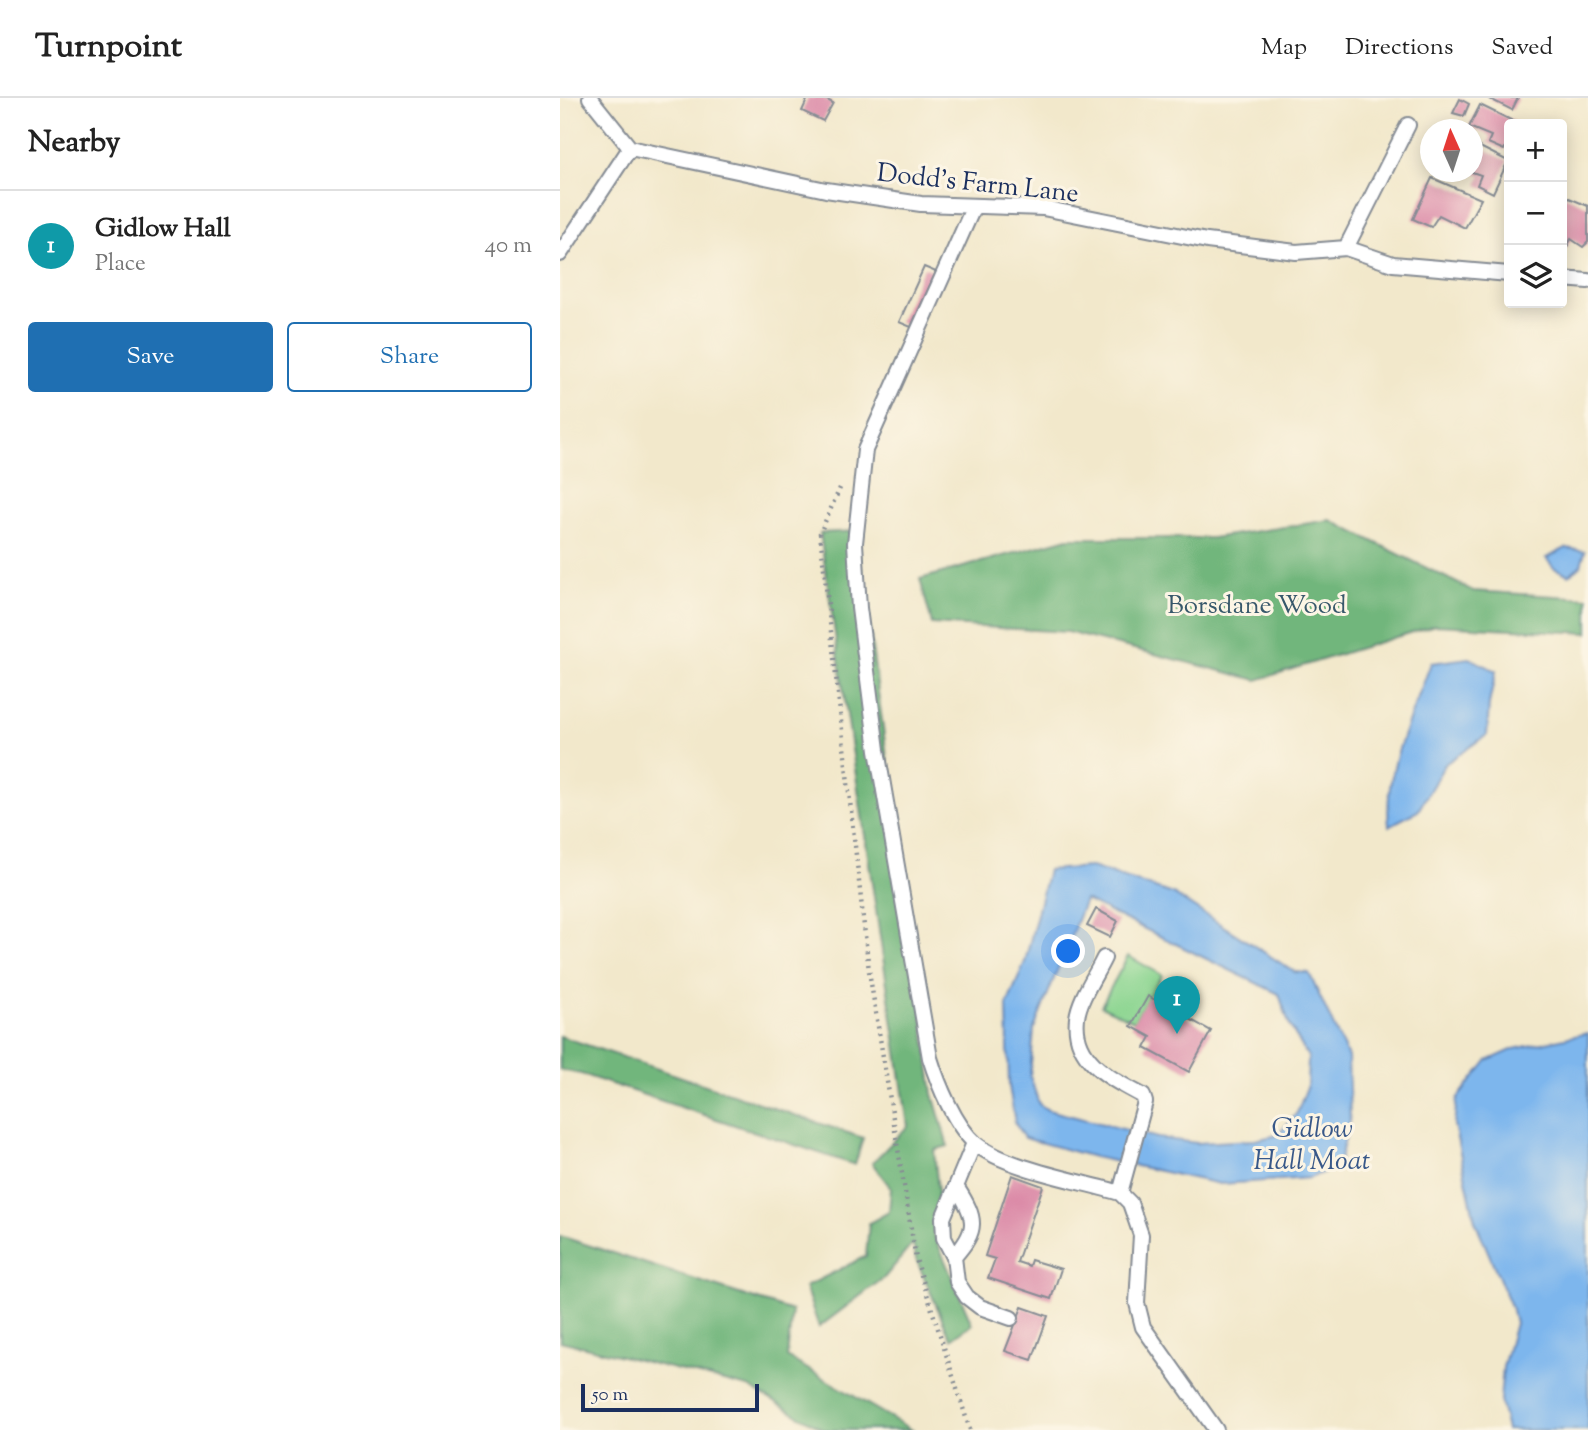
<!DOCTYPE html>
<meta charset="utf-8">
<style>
body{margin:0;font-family:"Sorts Mill Goudy",serif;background:#f2f2f2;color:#222}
.controls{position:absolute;right:21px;top:21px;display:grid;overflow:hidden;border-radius:7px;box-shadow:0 4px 18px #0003}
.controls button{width:63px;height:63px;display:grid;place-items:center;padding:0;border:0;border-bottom:2px solid #e0e0e0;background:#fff;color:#222;font:35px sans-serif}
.compass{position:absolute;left:860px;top:21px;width:63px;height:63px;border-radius:50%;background:#fff;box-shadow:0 4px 18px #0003;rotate:357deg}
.scale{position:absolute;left:21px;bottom:18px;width:178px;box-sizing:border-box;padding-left:7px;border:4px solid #1b2f5e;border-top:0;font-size:19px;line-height:24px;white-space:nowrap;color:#1b2f5e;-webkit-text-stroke:5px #fcf5e5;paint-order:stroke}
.you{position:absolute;left:509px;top:854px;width:24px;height:24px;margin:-18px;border:5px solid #fff;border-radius:50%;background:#1a73e8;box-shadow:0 0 0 10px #1a73e833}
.badge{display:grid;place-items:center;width:46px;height:46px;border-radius:50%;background:#1f6fb2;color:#fff;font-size:23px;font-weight:700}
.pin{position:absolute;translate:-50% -58px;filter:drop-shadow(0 2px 4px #0008)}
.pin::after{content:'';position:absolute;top:37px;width:24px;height:21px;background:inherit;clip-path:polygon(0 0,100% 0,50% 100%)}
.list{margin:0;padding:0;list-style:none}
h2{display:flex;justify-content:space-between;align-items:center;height:91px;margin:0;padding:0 28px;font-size:30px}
h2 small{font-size:23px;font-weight:400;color:#767676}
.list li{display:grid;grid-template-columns:46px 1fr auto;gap:21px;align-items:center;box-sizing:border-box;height:112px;padding:0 28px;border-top:2px solid #e0e0e0}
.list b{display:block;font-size:26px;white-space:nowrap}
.list p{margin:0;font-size:23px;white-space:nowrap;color:#767676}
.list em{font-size:23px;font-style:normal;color:#767676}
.actions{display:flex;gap:14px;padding:21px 28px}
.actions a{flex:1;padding:16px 0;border:2px solid #1f6fb2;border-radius:7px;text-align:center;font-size:24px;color:#1f6fb2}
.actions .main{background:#1f6fb2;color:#fff}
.icon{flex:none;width:38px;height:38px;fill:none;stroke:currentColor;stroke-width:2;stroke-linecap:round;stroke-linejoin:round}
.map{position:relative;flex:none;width:1028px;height:1332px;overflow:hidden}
header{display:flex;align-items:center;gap:42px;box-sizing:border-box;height:98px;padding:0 35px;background:#fff;border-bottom:2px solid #e0e0e0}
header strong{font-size:33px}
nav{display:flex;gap:38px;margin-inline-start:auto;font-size:24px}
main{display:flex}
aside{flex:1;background:#fff}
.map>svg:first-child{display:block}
.green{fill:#8cd591;stroke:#548278;stroke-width:2}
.forest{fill:#71b67b;stroke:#46726c;stroke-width:2}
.water{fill:#7db6ed;stroke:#4c72a6;stroke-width:2;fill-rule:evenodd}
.building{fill:#dc8ba8}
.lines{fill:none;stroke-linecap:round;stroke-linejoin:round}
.service-casing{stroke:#868c94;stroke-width:18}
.path{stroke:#868c94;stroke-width:4.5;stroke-dasharray:2 5;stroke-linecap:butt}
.service{stroke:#fff;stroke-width:14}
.labels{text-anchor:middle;stroke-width:6;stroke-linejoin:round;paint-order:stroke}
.street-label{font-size:26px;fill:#1b2f5e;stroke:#fcf5e5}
.park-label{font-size:26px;fill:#37586b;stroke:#fcf5e5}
.water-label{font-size:28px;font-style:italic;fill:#385889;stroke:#fcf5e5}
</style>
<header>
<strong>Turnpoint</strong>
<nav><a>Map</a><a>Directions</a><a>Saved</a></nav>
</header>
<main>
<aside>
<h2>Nearby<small></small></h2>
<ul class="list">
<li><span class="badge" style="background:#0f9aa8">1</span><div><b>Gidlow Hall</b><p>Place</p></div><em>40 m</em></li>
</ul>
<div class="actions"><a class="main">Save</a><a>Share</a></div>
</aside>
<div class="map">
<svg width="1028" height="1332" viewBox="0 0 1028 1332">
<rect width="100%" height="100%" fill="#fcf5e5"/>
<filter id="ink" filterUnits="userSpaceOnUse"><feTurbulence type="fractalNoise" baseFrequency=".0143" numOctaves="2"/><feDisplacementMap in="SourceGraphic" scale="14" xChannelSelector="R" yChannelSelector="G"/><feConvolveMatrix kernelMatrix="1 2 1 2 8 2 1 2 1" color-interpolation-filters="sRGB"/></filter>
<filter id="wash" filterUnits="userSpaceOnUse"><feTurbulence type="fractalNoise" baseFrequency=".00686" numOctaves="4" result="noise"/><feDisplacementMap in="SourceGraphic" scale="28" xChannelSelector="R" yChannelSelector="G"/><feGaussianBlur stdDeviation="1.57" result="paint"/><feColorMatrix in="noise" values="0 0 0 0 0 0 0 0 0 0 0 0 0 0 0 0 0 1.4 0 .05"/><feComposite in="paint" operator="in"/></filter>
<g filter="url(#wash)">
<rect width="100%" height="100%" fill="#f2e8cb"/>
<path class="green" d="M568 858 602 877 574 923 541 908Z"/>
<path class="forest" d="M770 422 913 493 1028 500V535L875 527 697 582 507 534 372 526 360 481 508 440H652Z
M296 433 373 996 388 1048 374 1052 378 1093 374 1137 412 1226 391 1241 356 1161 353 1145 325 1179 259 1229 245 1189 306 1158 309 1125 329 1114 331 1090 312 1065 348 1028 260 435Z
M0 938 303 1040 295 1067 21 976 0 972Z
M0 1138 232 1213 227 1259 352 1332H265L188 1289 0 1243Z"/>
<path class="water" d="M1006 450 1025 453 1021 467 1009 477 994 470 986 460Z
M909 560 936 573 929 606 927 637 885 666 858 713 829 728C823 672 852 618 871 565Z
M531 769 613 796 735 874 749 875 788 959 790 1022 778 1068 750 1080 660 1086 534 1059 464 1040 455 1025 449 988 447 907 465 864 488 772ZM525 802 719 896 729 926 748 959 747 989 737 1015 718 1037 695 1042 637 1045 598 1040 488 1012 479 1006 470 978 474 931Z
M1028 935V1332H947L940 1302 943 1269 955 1225 951 1208 915 1123 894 1027 897 1001 927 963 954 951Z"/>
<g id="blocks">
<path class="building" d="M248 0H263L273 5 263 23 242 13Z
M928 0H958L952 12Z
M900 1 909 6 904 18 893 15Z
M920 7 959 26H949V43L944 52 928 45 931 38 909 29Z
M912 45 948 63 933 95 917 87 921 77 912 74Z
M872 80 921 101 905 130 879 117 871 129 853 121Z
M1002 97 1028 108V144L1023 149 1011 141 1007 149 1002 146Z
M364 169 376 174 351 229 339 224Z
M536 811 558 823 550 839 527 828Z
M588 898 651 933 629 974 585 950 591 939 571 928Z
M452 1077 483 1088 457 1164 469 1168 471 1162 501 1171 491 1201 428 1180 435 1161 425 1158Z
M462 1209 488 1218 472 1262 445 1253Z"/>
</g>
</g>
<g filter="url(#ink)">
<use href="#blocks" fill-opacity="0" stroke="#868c94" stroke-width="2"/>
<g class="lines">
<defs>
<path id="service" d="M30 0 70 50 266 92 361 106 483 110 647 143 736 154 786 150 833 166 949 176
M414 108 305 352 295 445 299 510 317 652 370 960C378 986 395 1028 416 1046 447 1071 521 1083 560 1095L570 1105 581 1137 577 1205 583 1229 656 1332
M786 150 848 27
M0 156 70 50
M1002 181 1028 183
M544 860C536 877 519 901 517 920 512 963 552 981 583 998L585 1004 560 1095
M414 1045 383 1120 384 1140 394 1159 397 1184 407 1199 420 1209 451 1220
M394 1159C418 1132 417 1121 397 1090"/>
</defs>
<use href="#service" class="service-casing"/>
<path class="path" d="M280 390 260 435 309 873 356 1161 410 1332"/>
<use href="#service" class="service"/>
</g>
</g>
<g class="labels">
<g class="street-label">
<text transform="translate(418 84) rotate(6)" y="9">Dodd's Farm Lane</text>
</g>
<g class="park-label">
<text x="697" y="515">Borsdane Wood</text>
</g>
<g class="water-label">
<text x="752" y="1039">Gidlow<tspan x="752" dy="32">Hall Moat</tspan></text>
</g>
</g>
</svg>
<div class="controls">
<button>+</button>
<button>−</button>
<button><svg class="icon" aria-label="layers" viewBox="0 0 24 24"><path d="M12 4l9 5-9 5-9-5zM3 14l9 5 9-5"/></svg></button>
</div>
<svg class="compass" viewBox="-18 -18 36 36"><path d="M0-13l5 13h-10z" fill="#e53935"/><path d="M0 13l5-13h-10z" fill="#767676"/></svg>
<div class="scale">50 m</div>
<div class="you"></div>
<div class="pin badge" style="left:617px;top:936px;background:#0f9aa8">1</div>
</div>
</main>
